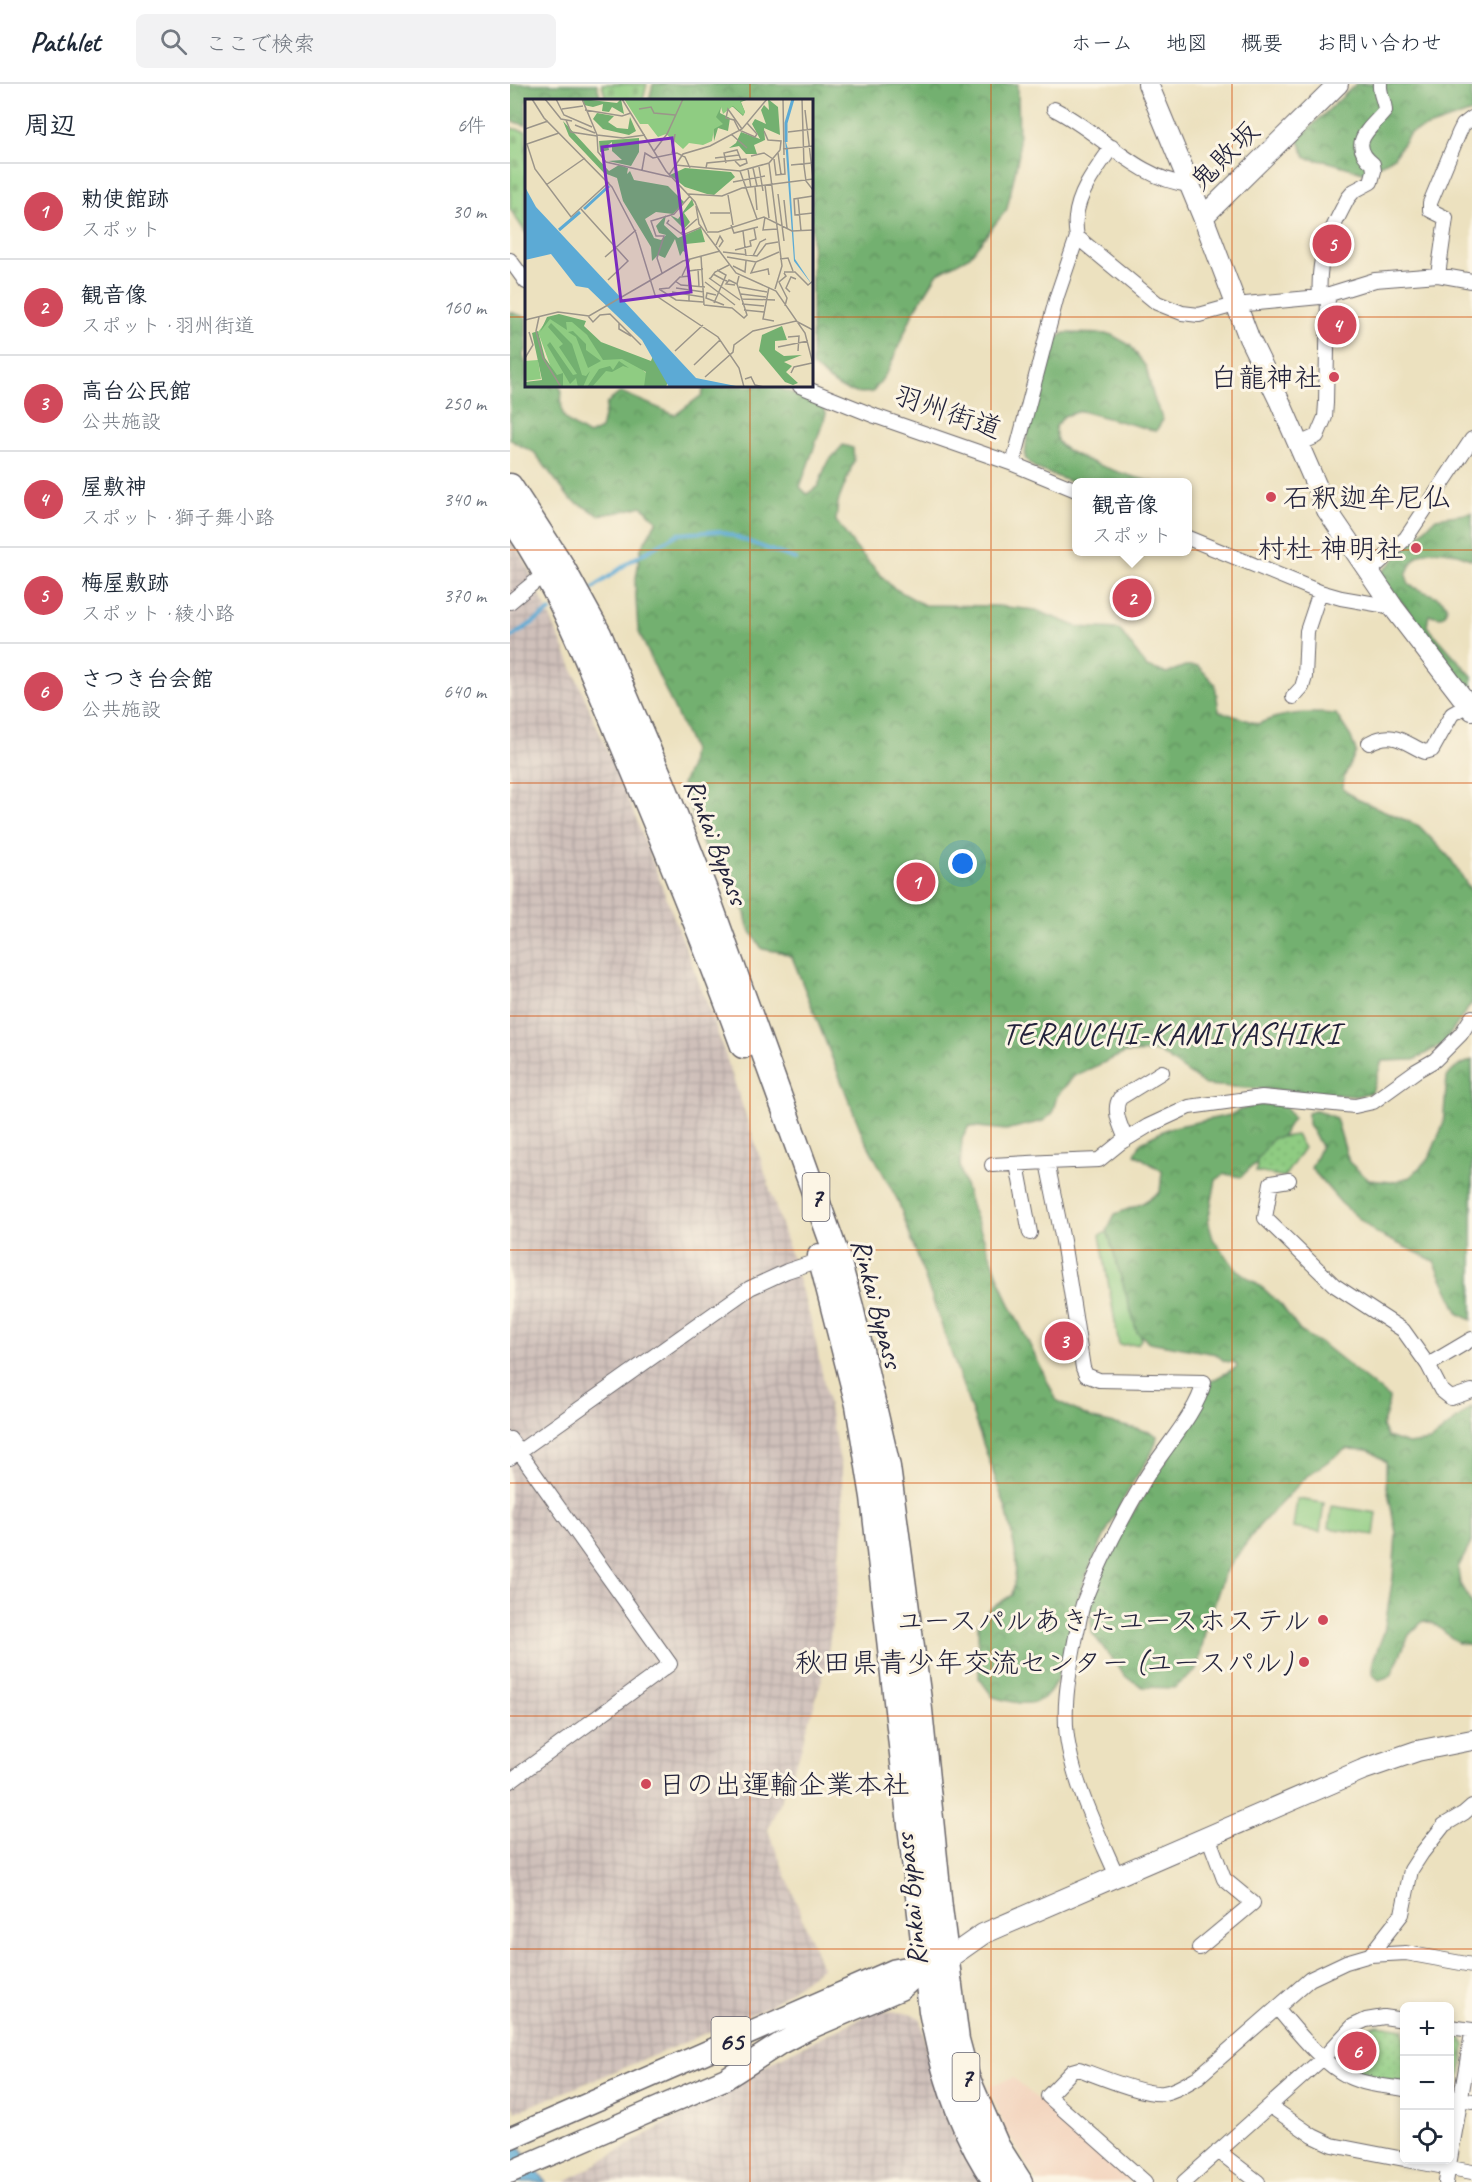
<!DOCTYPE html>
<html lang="ja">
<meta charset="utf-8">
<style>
body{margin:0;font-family:Caveat,"Klee One",sans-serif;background:#f2f2f3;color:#1f2937}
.controls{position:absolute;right:18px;bottom:18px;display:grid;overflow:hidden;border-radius:9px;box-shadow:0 3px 9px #0003}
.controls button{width:54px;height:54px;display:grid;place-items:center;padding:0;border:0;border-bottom:2px solid #e0e1e3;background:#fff;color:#1f2937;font:30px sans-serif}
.you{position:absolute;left:453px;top:780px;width:21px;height:21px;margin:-15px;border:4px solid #fff;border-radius:50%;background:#1a73e8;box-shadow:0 0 0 9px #1a73e833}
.badge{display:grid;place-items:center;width:39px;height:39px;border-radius:50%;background:#d1495b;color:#fff;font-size:20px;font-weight:700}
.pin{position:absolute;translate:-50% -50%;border:3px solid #fff;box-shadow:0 2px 6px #0006}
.popup{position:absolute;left:562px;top:394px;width:120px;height:78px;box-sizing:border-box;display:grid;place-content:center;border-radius:9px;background:#fff;filter:drop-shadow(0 2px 4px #0005);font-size:20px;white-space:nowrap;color:#747a83}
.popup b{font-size:22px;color:#1f2937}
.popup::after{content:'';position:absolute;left:50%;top:100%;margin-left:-12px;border:12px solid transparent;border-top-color:#fff}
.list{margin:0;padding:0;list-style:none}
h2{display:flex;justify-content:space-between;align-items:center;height:78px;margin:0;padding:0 24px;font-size:26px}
h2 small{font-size:20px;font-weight:400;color:#747a83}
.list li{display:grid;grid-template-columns:39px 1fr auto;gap:18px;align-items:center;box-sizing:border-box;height:96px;padding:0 24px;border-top:2px solid #e0e1e3}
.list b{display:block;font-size:22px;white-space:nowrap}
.list p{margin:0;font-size:20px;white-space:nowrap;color:#747a83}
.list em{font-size:20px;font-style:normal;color:#747a83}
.icon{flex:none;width:33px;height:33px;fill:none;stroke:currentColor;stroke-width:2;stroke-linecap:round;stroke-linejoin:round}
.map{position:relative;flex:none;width:962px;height:2098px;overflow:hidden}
header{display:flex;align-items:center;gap:36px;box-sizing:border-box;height:84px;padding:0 30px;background:#fff;border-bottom:2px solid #e0e1e3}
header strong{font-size:28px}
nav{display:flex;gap:33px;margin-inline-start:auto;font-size:21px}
.search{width:420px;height:54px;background:#f2f2f3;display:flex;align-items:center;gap:15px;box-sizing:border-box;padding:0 21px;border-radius:9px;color:#747a83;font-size:22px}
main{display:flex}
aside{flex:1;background:#fff}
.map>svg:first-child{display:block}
.built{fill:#f3d4be}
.industrial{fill:url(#industrial-grid)}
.green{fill:#8fcc82;stroke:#58775e;stroke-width:1.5}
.forest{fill:url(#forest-crowns);stroke:#4a6956;stroke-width:1.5}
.cemetery{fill:url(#cemetery-stones);stroke:#58775e;stroke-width:1.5}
.park{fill:url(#park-dots);stroke:#58775e;stroke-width:1.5}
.water{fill:#5caad5;stroke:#3f6688;stroke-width:1.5}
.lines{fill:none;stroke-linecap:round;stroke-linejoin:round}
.stream{stroke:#5caad5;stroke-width:4}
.street-casing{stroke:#696569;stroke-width:16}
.secondary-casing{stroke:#696569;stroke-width:22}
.primary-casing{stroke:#696569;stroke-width:24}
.highway-casing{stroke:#696569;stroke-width:27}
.street{stroke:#fff;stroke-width:14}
.secondary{stroke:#fff;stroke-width:20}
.primary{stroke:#fff;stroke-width:21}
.highway{stroke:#fff;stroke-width:24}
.grid{fill:none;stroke:#d45411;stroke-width:1.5;stroke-opacity:0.55}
.poi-dot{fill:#d1495b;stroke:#fcf5e5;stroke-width:2}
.labels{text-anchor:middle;stroke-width:6;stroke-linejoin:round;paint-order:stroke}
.shield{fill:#fcf5e5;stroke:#63616e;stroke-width:1.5}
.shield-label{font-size:27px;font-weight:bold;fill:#22223b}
.street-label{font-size:28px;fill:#22223b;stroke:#fcf5e5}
.poi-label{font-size:28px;fill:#22223b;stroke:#fcf5e5;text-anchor:end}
.quarter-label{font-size:32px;letter-spacing:1.5px;fill:#22223b;stroke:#fcf5e5}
.inset-river{fill:none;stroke:#5caad5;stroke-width:3}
.inset-road{fill:none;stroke:#9b958a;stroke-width:1.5}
.view{fill:#7b2cbf;fill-opacity:0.15;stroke:#7b2cbf;stroke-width:3}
.inset-edge{fill:none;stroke:#22223b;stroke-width:3}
</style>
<header>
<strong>Pathlet</strong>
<div class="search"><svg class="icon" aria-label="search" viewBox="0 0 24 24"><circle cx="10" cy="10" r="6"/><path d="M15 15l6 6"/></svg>ここで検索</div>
<nav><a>ホーム</a><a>地図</a><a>概要</a><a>お問い合わせ</a></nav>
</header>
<main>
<aside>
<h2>周辺<small>6件</small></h2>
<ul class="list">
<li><span class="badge">1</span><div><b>勅使館跡</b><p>スポット</p></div><em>30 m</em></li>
<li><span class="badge">2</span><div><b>観音像</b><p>スポット · 羽州街道</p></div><em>160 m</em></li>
<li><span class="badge">3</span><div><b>高台公民館</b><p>公共施設</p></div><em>250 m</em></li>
<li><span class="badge">4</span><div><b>屋敷神</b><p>スポット · 獅子舞小路</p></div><em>340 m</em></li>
<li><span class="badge">5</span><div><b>梅屋敷跡</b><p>スポット · 綾小路</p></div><em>370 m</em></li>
<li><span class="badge">6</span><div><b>さつき台会館</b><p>公共施設</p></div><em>640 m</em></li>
</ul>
</aside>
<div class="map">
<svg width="962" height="2098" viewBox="0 0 962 2098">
<defs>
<pattern id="industrial-grid" width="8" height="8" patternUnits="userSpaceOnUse" patternTransform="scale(1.5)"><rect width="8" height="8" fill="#cfc0ba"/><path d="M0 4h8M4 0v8" fill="none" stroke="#b1a5a1"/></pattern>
<pattern id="forest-crowns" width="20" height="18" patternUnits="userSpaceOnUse" patternTransform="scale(1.5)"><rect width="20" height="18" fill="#73b070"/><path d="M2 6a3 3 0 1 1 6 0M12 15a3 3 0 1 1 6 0" fill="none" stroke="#5e8f5d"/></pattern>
<pattern id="cemetery-stones" width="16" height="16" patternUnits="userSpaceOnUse" patternTransform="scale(1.5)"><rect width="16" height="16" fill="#8fcc82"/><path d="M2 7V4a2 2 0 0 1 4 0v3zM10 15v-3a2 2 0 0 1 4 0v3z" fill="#7baf71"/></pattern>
<pattern id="park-dots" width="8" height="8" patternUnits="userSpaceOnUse" patternTransform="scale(1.5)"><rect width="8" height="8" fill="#8fcc82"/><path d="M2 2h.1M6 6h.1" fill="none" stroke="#7baf71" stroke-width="1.8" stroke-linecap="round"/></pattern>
</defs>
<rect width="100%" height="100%" fill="#fcf5e5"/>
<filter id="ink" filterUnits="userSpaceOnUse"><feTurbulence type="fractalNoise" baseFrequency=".0167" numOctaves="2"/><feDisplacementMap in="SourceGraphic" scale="12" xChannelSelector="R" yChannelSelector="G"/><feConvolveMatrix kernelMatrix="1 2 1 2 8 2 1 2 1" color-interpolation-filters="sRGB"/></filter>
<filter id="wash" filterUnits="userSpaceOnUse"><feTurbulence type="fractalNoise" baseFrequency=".008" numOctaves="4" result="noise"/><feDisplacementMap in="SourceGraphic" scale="24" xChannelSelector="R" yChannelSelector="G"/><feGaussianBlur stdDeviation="1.35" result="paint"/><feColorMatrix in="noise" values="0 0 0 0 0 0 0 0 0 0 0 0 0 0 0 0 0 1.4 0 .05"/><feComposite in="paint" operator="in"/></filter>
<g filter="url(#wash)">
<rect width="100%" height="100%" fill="#ece1bf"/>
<path class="built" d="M503 1994 559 2042 622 2098H528L496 2047 478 2002Z"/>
<path class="industrial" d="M0 455 15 477 58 574 127 737 203 935 251 1076 302 1240 332 1387 333 1436 327 1508 316 1581 289 1672 258 1746 312 1884 259 1922 164 1963 6 2028 0 2019Z
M366 1927 400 1929 411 1935 420 1986 448 2060 470 2098H55L276 1970Z"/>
<path class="green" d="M595 1149H608L630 1239 631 1256 627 1260 609 1261 590 1151Z
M787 1415 814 1419 810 1448 783 1444Z
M822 1422 867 1429 864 1451 819 1444Z"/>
<path class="forest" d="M0 0H87L91 16H16V41L0 37Z
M143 0H508L509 70 497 125 460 172 428 189 403 229 378 287 363 308C332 312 323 298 302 282V16H139Z
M846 0H962V28L900 49 884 73 856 89 819 78 796 74 788 55Z
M0 228 16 233V267L13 271 16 281V302H49L52 307C49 336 55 337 79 351L91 345 97 319 111 308 165 331 192 311 194 302H265L312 322 316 330 290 403 297 410 308 402 317 379 333 361 343 364 344 377 328 418 326 437 346 464 382 503 414 521 487 522 526 526 568 543 609 545 637 583 657 589 675 582H688L705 600 709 627 748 640C774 628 797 628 826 630L841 653 846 668 834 693 833 705 847 715 909 742 940 774 962 808V919L933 960 904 976 872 977 862 1008 846 1012 695 1001 649 968 615 969 564 992 547 1012 542 1030 533 1037 496 1046 459 1042 452 1055 450 1084 462 1124 497 1214 547 1317 583 1335 640 1348 647 1352C645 1370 631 1384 622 1400 602 1435 583 1472 569 1511 561 1534 554 1599 535 1613 519 1625 500 1617 483 1613L469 1594 468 1539 478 1526 502 1511C510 1476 504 1459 496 1425L388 1117 353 1052 282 873 271 868 252 865 238 843 231 812 219 785 203 775 193 762 172 700 180 682 182 664 128 546 125 500 131 464 147 437 132 422 110 428 89 431 60 415 24 368 7 360 0 355Z
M554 249 600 250 620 261 636 283 644 315 653 336 646 347 571 327 554 332 545 344C546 348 546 355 548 358 557 373 625 394 644 398H566V400L525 384 515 374 517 351 538 262Z
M962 429V476C946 468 916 459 903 477 900 481 898 486 896 491L899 501C911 508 928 510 937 521L936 529 931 533 919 531 917 542 962 592V606H959L870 490 926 434Z
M962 976V1236L949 1230 924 1177 866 1149 831 1119 801 1084 811 1062 798 1040V1029L807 1026 826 1034 839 1078 859 1096 882 1098 900 1093 919 1074 933 1041 937 993 946 983Z
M774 1020 783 1034 761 1070 741 1083 731 1093 715 1090 706 1096 698 1137 703 1155 726 1185 754 1205 772 1222 790 1247 815 1262 879 1314 877 1328 872 1342 877 1353 898 1360 920 1357 962 1323V1457L948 1484 950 1500 962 1520V1561L948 1559 923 1539 913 1537 899 1551 881 1592 869 1596 863 1591V1577L874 1548 883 1492 886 1449 876 1398V1378L859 1366 836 1365 797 1392 749 1442 715 1488 696 1544 687 1586 664 1604 633 1603 616 1593 582 1549 580 1515 606 1456 691 1320 701 1297 727 1283 726 1279 714 1277 706 1270 639 1258 627 1248 597 1146 605 1130 631 1120 650 1108 652 1087 625 1070 631 1058 659 1044 720 1031 730 1026 747 1021Z"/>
<path class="cemetery" d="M92 0H137L133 16H96Z
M0 44 16 47V149L0 125Z"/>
<path class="park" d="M786 1051 794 1064 774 1093 746 1088 747 1076 763 1054Z
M867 1941 894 1945V1999C873 1995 835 1995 829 1970L846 1949Z
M940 1952 950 1953 955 1961 949 2001 941 2006Z"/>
<path class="water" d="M0 2050 36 2098H0Z"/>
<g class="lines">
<path class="stream" d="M83 504 122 476 168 450 210 447 285 475
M0 554 40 527"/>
</g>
</g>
<g filter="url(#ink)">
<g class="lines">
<defs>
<path id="street" d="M544 25C591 48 626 95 680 101
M567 153C566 147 565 140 566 134 568 108 588 83 602 63
M0 176 16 198
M928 191 936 134 920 126V119L949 49 953 41 962 34
M810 213C807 171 819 150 838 114L844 107 861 98 864 87 863 80C837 59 860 45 875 27 875 17 869 10 870 0
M290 302 365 332 503 380 566 406
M789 360 807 352 815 333 816 319 818 210
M503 380 547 212 567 153 647 219 672 229 689 231 725 221 810 213 865 196 928 191 962 197
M678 454 810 508 831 514 883 523
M860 487 896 454 962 355
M0 518 38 487
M783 613 792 603 795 593 797 547 810 508
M859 659C883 646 893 658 915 668L922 666 942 630 958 621
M616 1055C611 1043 602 1026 610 1014L652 988
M507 1080 520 1149
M482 1081 537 1078
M779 1096 761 1099 755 1134 824 1201 893 1246 918 1281 931 1306 941 1314 962 1307
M918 1281 962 1255
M0 1355 160 1580 0 1697
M0 1374 240 1204 277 1187 316 1174
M607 1792C589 1751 568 1709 559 1665 551 1627 559 1589 566 1552 569 1540 570 1528 574 1517 591 1474 612 1434 635 1395 652 1366 687 1330 694 1298L589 1296 576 1291 573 1284 553 1157 537 1078 589 1076 610 1059 638 1042 679 1023 752 1013 845 1022 863 1018 906 987 925 976 951 950 962 933
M689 1864 743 1819 714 1795 698 1752
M860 1871 892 1830 901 1786 912 1769 934 1741 954 1729 962 1722
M767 1924C788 1948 810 1978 839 1993 856 2001 876 2002 894 2005
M940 1943 962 1946
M940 2013 962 2017
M760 2022 803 2052 822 2061 894 2075
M708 2067 748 2098
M897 2076 962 2088
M635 2098 538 2012 562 1987 569 1985C588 1992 636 2012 654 2009 666 2007 678 1999 688 1993L800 1895 836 1878 860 1871 896 1869 962 1881
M674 2098 813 1974 843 1942 856 1936 874 1933 894 1936
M936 2098 962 1950"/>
<path id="secondary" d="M638 0 693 133 739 254 770 318 817 426 883 523 962 626
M693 133 828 0
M436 1876 473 1850 852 1686 907 1667 962 1656"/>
<path id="primary" d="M0 2054 384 1886 432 1877
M0 2088 215 1995 271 1959 300 1944 391 1905 417 1881"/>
<path id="highway" d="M0 402 50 479 89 550 153 700 198 814 327 1172 341 1223 378 1383 409 1616 430 1824 447 1956 457 1993 487 2062 510 2098
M0 432C51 505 82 588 116 669 157 766 197 863 233 962
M310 1172 348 1321 363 1413 421 1927C432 1986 451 2049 486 2098"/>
</defs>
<use href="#street" class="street-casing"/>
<use href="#secondary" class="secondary-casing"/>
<use href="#primary" class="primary-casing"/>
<use href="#highway" class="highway-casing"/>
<use href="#street" class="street"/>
<use href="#secondary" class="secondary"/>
<use href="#primary" class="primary"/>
<use href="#highway" class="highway"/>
</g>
</g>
<path class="grid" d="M240 0V16M481 0V2098M722 0V2098M0 233H16M302 233H962M240 302V2098M0 466H962M0 699H962M0 932H962M0 1166H962M0 1399H962M0 1632H962M0 1865H962"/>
<g class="poi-dot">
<circle cx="824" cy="293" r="6"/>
<circle cx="761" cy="413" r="6"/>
<circle cx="906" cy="464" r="6"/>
<circle cx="813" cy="1536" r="6"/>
<circle cx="794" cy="1578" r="6"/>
<circle cx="136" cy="1700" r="6"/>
</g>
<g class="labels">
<g class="shield">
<rect x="292.5" y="1089" width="27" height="48" rx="4.5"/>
<rect x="201.5" y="1933" width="39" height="48" rx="4.5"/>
<rect x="442.5" y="1969" width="27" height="48" rx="4.5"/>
</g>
<g class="shield-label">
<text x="306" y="1122">7</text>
<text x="221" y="1966">65</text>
<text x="456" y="2002">7</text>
</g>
<g class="street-label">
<text transform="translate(714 71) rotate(-45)" y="10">鬼敗坂</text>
<text transform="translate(438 327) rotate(19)" y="10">羽州街道</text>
<text transform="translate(207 757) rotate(69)" y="10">Rinkai Bypass</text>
<text transform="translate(368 1219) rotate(75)" y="10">Rinkai Bypass</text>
<text transform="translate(400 1816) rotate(-96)" y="10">Rinkai Bypass</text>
</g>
<g class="poi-label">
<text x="812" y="303">白龍神社</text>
<text x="773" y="423" text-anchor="start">石釈迦牟尼仏</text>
<text x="894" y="474">村杜 神明社</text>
<text x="801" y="1546">ユースパルあきたユースホステル</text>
<text x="782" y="1588">秋田県青少年交流センター (ユースパル)</text>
<text x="148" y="1710" text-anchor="start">日の出運輸企業本社</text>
</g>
<g class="quarter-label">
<text x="661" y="960">TERAUCHI-KAMIYASHIKI</text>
</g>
</g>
<g transform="translate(15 15)">
<rect width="288" height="288" fill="#ece1bf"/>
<path d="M24 219 45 220 71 244 97 254 125 277 127 288H33L13 233ZM13 261 16 280 0 282V262Z" fill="#8fcc82"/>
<path d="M57 0 92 4 96 0 99 15 87 8 84 13 77 12 78 5 68 8 59 6ZM159 0H224L216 3 220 13 218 17 208 8H196L195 14 205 19 203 32 193 29 189 42 188 27ZM243 0 253 8 255 36 239 29 240 41 229 46 232 55H221L214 47 204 49 211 44 216 33 235 40 227 25 230 20 241 25 236 11 239 6 244 11ZM72 14 89 17 83 23 92 29 103 30 105 18 111 32 104 36 78 30 68 20ZM38 22 84 72 94 66 103 69 102 75 105 72 109 81 143 87 159 103 148 115 131 113 120 120 129 139 136 141 141 136 134 134 131 127 141 116 139 126 153 139 176 129 180 143 161 145 162 154 158 152 155 157 150 140 140 159 133 156 127 162 126 148 98 102 92 79 79 74 44 37ZM114 39V53L106 67 83 62 97 61 87 52V43L83 46 84 51 75 53 74 42ZM160 69 206 73 210 78 189 96 182 95 160 88 145 76ZM167 100 169 106 159 114 165 123 159 130 145 116 153 120ZM34 215 61 222 59 227 76 243 126 262 128 257 143 282 141 288H119L121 273 97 260 78 261 62 236 47 223H41L42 231 25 220 15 233 22 218ZM26 224 47 245 57 276 61 277 65 272 58 288H53L51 279 45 285 22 246 25 243 48 276 52 275 34 248 38 245 23 228ZM257 227 262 241 250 242V251L259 257 277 256 259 263 267 267 261 273 273 284 268 286 260 283 234 252 237 236ZM13 232 20 259 32 276 38 274V288H0V283L17 281 7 234ZM48 232 61 245V251L76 262 63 269 51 238 43 233ZM94 262 104 269 98 267 87 273 81 272 67 288H62L74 270 85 267 88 271Z" fill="#73b070"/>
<path d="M99 0H224L215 2 220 13 218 16 208 7 198 15 196 8 191 18 198 25 189 30 187 42 178 46 164 44 158 50 141 35 133 38 123 25H115Z" fill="#8fcc82"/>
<path d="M260 40 263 50 270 160 288 187 269 162ZM0 88 11 108 171 279 216 288H144L117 241 63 189 51 187 26 155 0 161Z" fill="#5caad5"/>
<path class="inset-river" d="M261 43V24L268 0M59 110 84 87M34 131 55 113"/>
<path class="inset-road" d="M7 0 19 19 87 88 111 134 130 196 193 238 214 269 219 288M20 0 36 20 47 22M31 0 39 16 67 28M57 0 72 36 73 53 81 63 146 78M97 0 141 72 170 103 182 132M258 0 259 56M277 0 279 67 281 82 288 91M37 10 58 7M114 10 126 8 129 14 150 16M60 11 97 17 106 14M280 11 288 79M41 21 46 33 72 37M50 26 70 34M0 30 23 22M217 30 203 10 201 19 209 21 214 31 230 38 232 35 222 24M263 33 288 30M34 34 2 45 10 70 46 118 84 83M206 35 222 49M72 36 98 39 120 36M258 50 288 47M129 52 142 35 158 0M147 54 150 35M253 54 256 75M226 57 239 54 248 60M190 59 214 56M249 60 251 76 260 75 259 59M201 64 199 54 212 51 216 61M244 64 257 167 250 190M150 66 215 72 244 64 255 51 256 42 243 41 239 32M266 66 287 64M234 68 238 92M181 69 182 64 221 60 222 64 215 67 210 62M228 69 232 87M223 70 226 89M117 71 120 54 128 59 152 54 160 58 165 69M215 72 232 120M144 76 158 55 185 47 217 30 242 0M208 83 240 77M21 86 60 59M240 86 244 119M230 88 232 111M163 95 197 97 217 89 288 80M253 95 259 142M203 96 208 126M288 97 269 100 270 116 288 114M273 99 276 132M259 101 262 129M171 107 174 125 211 174 251 192 280 234 288 265M56 110 103 162 83 181M185 114H205M240 118 238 131 252 130M144 121 142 124 158 136 177 128M206 126 209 134 233 128M218 132 221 157M182 133H193L239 118 267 132 288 131M156 134 172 120M191 146 195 137 198 142 194 148M210 151 226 147 225 142 231 140 229 129M198 153 232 157 241 145 253 143M176 157 179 206M228 157 235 143 241 140M80 158 111 131M202 158 231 163 254 153M255 160 263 159 268 172M231 163 226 174 243 170 244 176M208 167 220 173 221 162M173 170 174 188M259 173H270L283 186 288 182M137 174 132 159 139 137H131L126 122 149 115 165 97M259 174 261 177 254 183 262 199 260 207M188 175 199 181 201 176 192 171M157 177 165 160M184 179 215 201M185 180 190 173 204 166M126 181 158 162 195 152M150 182 156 186 180 188M180 183 210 206M210 186 201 185 204 181 212 185M214 188 242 193M244 188 238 220 249 222M151 189 179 193M134 190 151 201 178 203M134 190 144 189 155 178 165 177M147 193 178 198M265 193 261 189 266 178 271 180M216 195 241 198M191 196 182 194 181 199 199 206M216 200 250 201M164 202V172L178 170M189 204 199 181 202 182M217 205 239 207M179 206 207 209 219 219 222 216 212 185 214 177M219 211 239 213M63 217 68 223 75 216 85 215 116 246M14 218 11 232 18 259 36 288M0 221 33 213 64 217 126 181M94 224V230L106 237M263 238 274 237 273 252M253 248 283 242M150 252 178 226M0 259 8 246 4 233M169 266 195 241M266 274 269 268 287 264M180 278 208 253 209 246 228 232 271 222 288 231M220 280 226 278 230 286 239 288"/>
<path class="view" d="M147 39 166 193 96 202 77 48Z"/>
<rect width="288" height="288" class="inset-edge"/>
</g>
</svg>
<div class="controls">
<button>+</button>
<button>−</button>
<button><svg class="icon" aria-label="locate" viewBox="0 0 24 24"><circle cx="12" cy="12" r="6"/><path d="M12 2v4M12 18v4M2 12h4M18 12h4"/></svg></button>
</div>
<div class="you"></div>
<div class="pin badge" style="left:406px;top:798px">1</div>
<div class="pin badge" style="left:622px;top:514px">2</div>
<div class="popup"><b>観音像</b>スポット</div>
<div class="pin badge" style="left:554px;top:1257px">3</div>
<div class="pin badge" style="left:827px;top:241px">4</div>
<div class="pin badge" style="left:822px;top:160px">5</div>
<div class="pin badge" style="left:847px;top:1967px">6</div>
</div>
</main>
